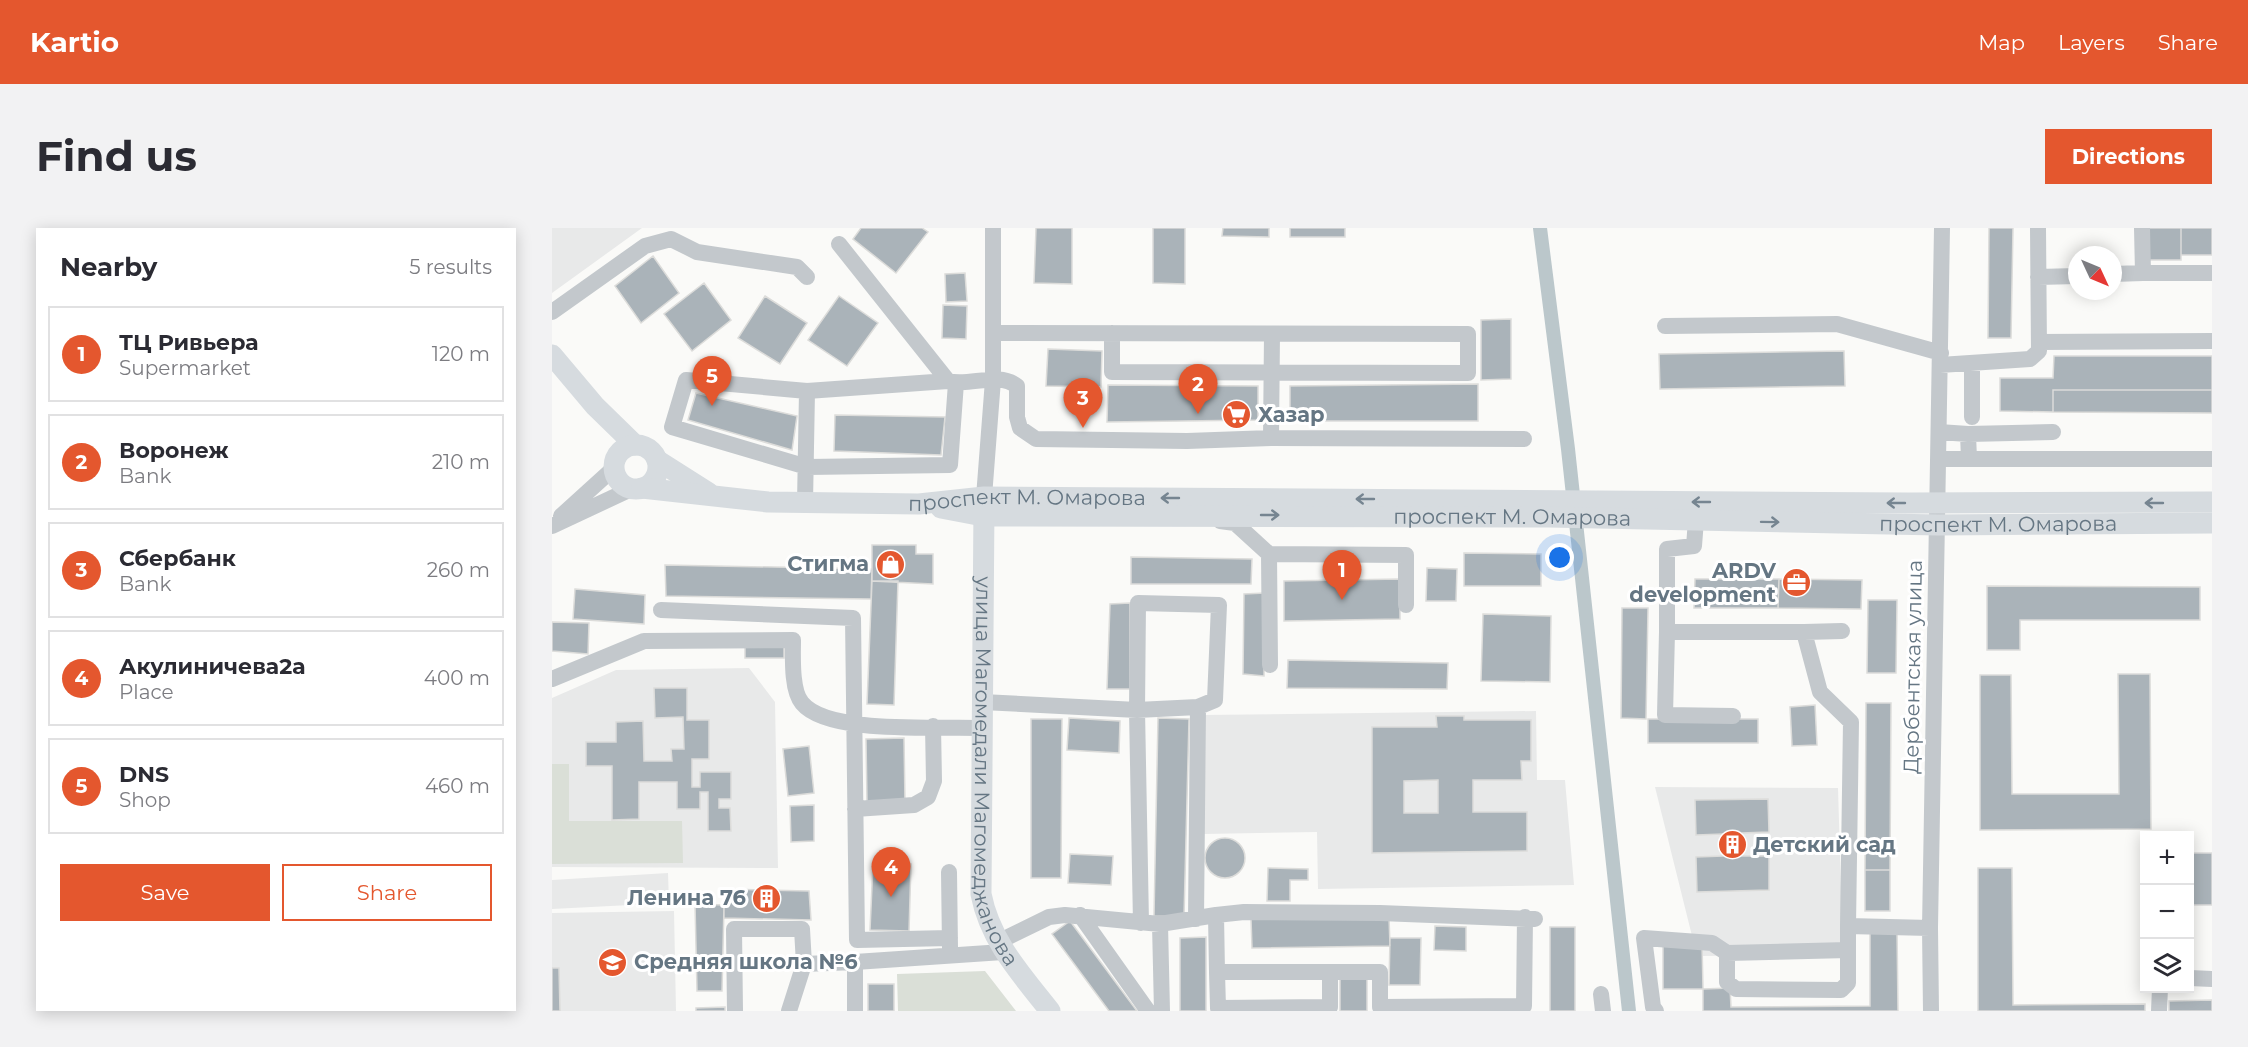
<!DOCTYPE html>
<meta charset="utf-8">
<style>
body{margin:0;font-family:Montserrat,sans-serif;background:#f2f2f3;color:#2b2b33}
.controls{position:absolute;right:18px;bottom:18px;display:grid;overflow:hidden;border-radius:0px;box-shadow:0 3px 15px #0003}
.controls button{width:54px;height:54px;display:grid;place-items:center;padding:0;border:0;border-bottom:2px solid #e1e1e2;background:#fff;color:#2b2b33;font:30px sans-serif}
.compass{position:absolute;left:1516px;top:18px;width:54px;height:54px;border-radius:50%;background:#fff;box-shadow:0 3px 15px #0003;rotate:134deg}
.you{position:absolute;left:1008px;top:330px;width:21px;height:21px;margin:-15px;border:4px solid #fff;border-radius:50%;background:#1a73e8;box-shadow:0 0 0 9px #1a73e833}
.badge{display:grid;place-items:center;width:39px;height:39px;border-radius:50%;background:#e4572e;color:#fff;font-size:20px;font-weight:700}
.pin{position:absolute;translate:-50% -50px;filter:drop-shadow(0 2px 3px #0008)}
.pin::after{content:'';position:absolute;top:32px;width:21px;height:18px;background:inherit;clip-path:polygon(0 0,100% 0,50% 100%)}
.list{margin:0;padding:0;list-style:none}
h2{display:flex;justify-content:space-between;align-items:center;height:78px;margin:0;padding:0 24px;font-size:26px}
h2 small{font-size:20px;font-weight:400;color:#7c7c81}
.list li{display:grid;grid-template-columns:39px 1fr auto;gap:18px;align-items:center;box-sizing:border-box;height:96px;margin:0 12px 12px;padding:0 12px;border:2px solid #e1e1e2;border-radius:0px}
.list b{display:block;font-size:22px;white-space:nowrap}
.list p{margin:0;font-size:20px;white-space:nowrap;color:#7c7c81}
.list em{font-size:20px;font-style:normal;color:#7c7c81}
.actions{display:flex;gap:12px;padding:18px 24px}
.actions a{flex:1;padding:14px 0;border:2px solid #e4572e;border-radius:0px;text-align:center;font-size:21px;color:#e4572e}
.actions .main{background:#e4572e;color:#fff}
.icon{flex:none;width:33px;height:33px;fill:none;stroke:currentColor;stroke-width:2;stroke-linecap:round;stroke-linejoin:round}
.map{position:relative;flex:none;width:1660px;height:783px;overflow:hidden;border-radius:0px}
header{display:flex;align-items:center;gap:36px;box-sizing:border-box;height:84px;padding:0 30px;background:#e4572e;color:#fff}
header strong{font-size:28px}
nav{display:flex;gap:33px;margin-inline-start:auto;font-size:21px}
.intro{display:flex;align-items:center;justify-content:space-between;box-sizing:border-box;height:144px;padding:0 36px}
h1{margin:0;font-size:42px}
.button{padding:15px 27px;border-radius:0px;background:#e4572e;color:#fff;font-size:21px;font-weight:700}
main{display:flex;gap:36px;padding:0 36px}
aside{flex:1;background:#fff;border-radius:0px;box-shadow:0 3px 15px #0003}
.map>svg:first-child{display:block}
.built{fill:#e8e9e9}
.green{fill:#dadfd7}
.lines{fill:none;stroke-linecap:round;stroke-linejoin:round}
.canal{stroke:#bbc7cb;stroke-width:14}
.building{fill:#aab3b9;stroke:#dcdcda;stroke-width:1.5;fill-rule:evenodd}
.minor{stroke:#c3c8cc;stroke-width:16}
.major{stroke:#d6dbdf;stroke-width:21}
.oneway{stroke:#768591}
.labels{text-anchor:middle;stroke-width:6;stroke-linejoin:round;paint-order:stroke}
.poi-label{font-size:21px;font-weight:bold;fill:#657683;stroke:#fff;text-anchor:start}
.street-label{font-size:21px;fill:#657683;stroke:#fff}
</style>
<header>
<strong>Kartio</strong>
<nav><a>Map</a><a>Layers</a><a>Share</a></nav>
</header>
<div class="intro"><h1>Find us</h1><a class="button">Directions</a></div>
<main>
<aside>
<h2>Nearby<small>5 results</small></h2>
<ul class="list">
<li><span class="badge">1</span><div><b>ТЦ Ривьера</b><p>Supermarket</p></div><em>120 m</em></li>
<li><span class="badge">2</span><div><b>Воронеж</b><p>Bank</p></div><em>210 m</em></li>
<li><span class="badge">3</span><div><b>Сбербанк</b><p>Bank</p></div><em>260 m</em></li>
<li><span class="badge">4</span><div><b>Акулиничева2а</b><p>Place</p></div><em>400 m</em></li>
<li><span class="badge">5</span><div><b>DNS</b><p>Shop</p></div><em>460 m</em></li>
</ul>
<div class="actions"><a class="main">Save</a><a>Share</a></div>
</aside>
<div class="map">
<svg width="1660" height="783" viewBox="0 0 1660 783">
<rect width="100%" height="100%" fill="#fafaf8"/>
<path class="built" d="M0 0H90L0 65Z
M197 440 223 474 226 640 0 639V470L64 442Z
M984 483 985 552H1013L1022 657 766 661 765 604 652 606 651 487Z
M1103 559 1286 560 1291 727 1145 728Z
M116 645 117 675 0 681V652Z
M122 683 124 783H0V685Z"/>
<path class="green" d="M0 536H17V593H130L131 635 0 636Z
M433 743 464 783H346L345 746Z"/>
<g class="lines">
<path class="canal" d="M988 0 1016 221 1077 783"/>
</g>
<path class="building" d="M309 0H370L376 4 344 45 301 11Z
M484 0H520V56L482 55Z
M601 0H633V56L601 55Z
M671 0H717V9L670 8Z
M738 0H793V9H738Z
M1437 0H1461L1459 110H1436Z
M1593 0H1629V32H1593Z
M1629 0H1660V27H1629Z
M101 28 127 65 89 95 63 58Z
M413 45 415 73 394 74 393 46Z
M152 55 179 92 140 123 112 86Z
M213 68 255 95 228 136 186 110Z
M287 68 326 95 295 138 256 112Z
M391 77 415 78 414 111 390 110Z
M959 91V151L929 152V92Z
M496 121 550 123 549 159 494 158Z
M1292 123 1293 158 1108 161 1107 126Z
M1502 128H1660V162H1501V184L1448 183V150H1501Z
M926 156V193H738V158Z
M556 157 706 158V192L555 194Z
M1501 162H1660V185L1501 184Z
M144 165 245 188 240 222 136 192Z
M283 187 393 189 389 227 282 223Z
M320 317H364V326H381V356L320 353Z
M912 325 989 326V358H912Z
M579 329 700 331 699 356H579Z
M113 337 320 341 319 371 114 368Z
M875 340 905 341 904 373H874Z
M848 351V391L732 393V353Z
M1143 351H1227L1226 380H1142Z
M1227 351 1310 352 1309 381 1226 380Z
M320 353H346L342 477 315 476Z
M1435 358 1648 359V392H1468V422H1435Z
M23 361 93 367 92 396 21 391Z
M713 365 712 448 691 446 692 366Z
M1316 372H1345L1344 445H1315Z
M578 375V461H555L558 376Z
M1070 380H1096L1094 491 1069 490Z
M931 386 999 388 998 454 929 453Z
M0 394 37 395 36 426 0 423Z
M193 418 232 419V430H193Z
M736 432 896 435 895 461 735 460Z
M1566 446H1598L1599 601 1428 602V447H1459L1460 566H1567Z
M102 460H135V492H157V531H140V559H148V544H179V571H167V580H178L179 603H156V564H148V581H125V554H87V591L60 592V538H34V514H64V494L91 493 92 533H120L119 521H132L131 489 103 490Z
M1314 475H1339L1338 642H1313Z
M1263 477 1265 517 1240 518 1238 479Z
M884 488H912V492H979V533H969L970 552H921V584H975V623L820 625V499H885ZM886 552V585H852V553Z
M517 490 568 493 567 525 515 522Z
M606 490 637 491 632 689 602 688Z
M479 491H510L509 650H479Z
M1096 491H1206V515H1096Z
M352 510 353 574H315L314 511Z
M257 518 262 565 236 568 231 521Z
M1216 571 1217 604 1190 605V628H1217V662L1145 664 1144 629 1171 628V606L1144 607 1143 572Z
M262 577V613L239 614 238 578Z
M653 630a20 20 0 1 1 40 0a20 20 0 1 1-40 0Z
M1638 625H1660V677H1638Z
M518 626 561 628 559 657 516 655Z
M321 636H359L357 703 318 702Z
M716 640 756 641V652H738V673H715Z
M1426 640H1460L1461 777 1593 776V783H1426Z
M1313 642H1338V683H1313Z
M172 661 257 663 259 692 172 690Z
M143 676 172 677 170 763H145Z
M837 689 838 718 700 720 699 691Z
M518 693 585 783H557L500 706Z
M883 698 914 699V723L882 722Z
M998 699H1023V783H998Z
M1318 700H1345L1346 783H1151V761L1178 760 1179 779 1318 778Z
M654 709V783H628V710Z
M838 710H869L868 757H837Z
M1111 715H1150L1151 761H1111Z
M0 740H7L8 783H0Z
M788 749H815V783H788Z
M316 756H342V783H316Z
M1660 772V783H1617V773Z
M173 779V783H144V780Z"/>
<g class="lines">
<path class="minor" d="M1590 0 1591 45H1660
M287 16 396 153C417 159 446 143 465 158V189L468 200 484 211 635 213 719 210 972 211
M1561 46 1591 45
M1486 49 1525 48
M0 84 93 18 119 11 145 24 245 39 255 49
M1113 98 1285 96 1389 125
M442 105 916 106V145L560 144V105
M1487 114 1660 113
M1388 137 1478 131 1487 123 1486 0
M255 163 396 153
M1420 189V135
M1387 204 1416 206 1417 231
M1416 206 1501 204
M719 210 720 106
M1387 231H1660
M432 269 441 152V0
M253 275 255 163 134 152 120 199 255 239 398 237 404 155
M9 288 62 240
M668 293 683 295 717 326 854 327V377
M0 298 79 261
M717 326 718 437
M109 382 301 390 305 712 398 710
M1115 404V321L1142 318 1144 292
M1252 404 1290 403
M0 451 92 413 241 412C241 428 239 462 250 475 276 507 388 498 430 500
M430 474 585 482 646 479 663 472 667 377 586 375 585 482 589 695
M1181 488 1113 487 1115 404H1252L1268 464 1299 494 1296 698 1378 700
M303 581 362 577 376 569 382 553 381 498
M397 644 398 720
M528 687 596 783
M664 687 692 684 828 685 983 691
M644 691 646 479
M608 696 610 783
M1296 698V755L1289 762 1184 761 1175 754V725L1296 722
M446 714 497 689 513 687 608 696 664 687 665 744H828V779L972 778 973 689
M665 744 666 780 778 779V744
M1638 750 1660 751
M1049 766 1051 783
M183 783 182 701H250L252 736 303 734
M237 783 252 736
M303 783V734L451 724
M1104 783 1101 779 1092 710 1160 715 1175 725
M1379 783 1378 700 1390 0
M1607 783 1608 760"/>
<g class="major">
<path d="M0 127 43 178 83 217"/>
<circle cx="84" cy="239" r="22"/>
<path d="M105 232 157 265"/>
<path id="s1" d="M90 260 216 274 367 276 432 269 1356 275 1660 274"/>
<path id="s2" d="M432 276 429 666C438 713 469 746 498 783"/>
<path id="s3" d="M389 280 431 288 997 289 1386 297 1660 295"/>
</g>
</g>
<defs><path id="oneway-shaft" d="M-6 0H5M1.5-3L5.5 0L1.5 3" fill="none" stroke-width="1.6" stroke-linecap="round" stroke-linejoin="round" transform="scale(1.5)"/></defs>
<g class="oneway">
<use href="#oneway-shaft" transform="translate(618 270) rotate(-180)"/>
<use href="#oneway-shaft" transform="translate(813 271) rotate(-180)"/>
<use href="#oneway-shaft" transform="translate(1149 274) rotate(-180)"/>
<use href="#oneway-shaft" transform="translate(1344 275) rotate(-180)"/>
<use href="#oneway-shaft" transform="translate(1602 275) rotate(180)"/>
<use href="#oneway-shaft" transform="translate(718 287)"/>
<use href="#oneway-shaft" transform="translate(1218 294) rotate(1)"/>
</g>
<defs>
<symbol id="supermarket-disc" viewBox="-11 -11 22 22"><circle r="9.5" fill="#e4572e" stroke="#fff"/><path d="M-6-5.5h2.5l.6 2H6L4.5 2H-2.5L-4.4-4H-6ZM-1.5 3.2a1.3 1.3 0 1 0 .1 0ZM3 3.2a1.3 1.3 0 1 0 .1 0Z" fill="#fff"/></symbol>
<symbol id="shop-disc" viewBox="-11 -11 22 22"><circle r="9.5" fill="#e4572e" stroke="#fff"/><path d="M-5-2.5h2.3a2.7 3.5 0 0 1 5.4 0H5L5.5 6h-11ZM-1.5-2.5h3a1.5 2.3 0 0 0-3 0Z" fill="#fff"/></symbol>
<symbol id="office-disc" viewBox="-11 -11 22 22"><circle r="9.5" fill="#e4572e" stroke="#fff"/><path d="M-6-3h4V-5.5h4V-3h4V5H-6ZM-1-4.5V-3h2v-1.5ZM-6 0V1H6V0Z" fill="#fff"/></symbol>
<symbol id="building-disc" viewBox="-11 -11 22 22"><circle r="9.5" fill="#e4572e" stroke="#fff"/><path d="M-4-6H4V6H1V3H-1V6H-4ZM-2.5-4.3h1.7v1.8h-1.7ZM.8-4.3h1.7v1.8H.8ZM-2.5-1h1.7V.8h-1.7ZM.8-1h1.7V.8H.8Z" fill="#fff"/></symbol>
<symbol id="school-disc" viewBox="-11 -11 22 22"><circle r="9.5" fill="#e4572e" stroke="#fff"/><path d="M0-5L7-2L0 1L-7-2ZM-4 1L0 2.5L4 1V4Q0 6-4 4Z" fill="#fff"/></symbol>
</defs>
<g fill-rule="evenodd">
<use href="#supermarket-disc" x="668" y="170" width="33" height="33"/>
<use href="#shop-disc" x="322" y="320" width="33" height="33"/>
<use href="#office-disc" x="1228" y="338" width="33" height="33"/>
<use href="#building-disc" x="1164" y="600" width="33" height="33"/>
<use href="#building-disc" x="198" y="654" width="33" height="33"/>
<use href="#school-disc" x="44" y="718" width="33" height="33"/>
</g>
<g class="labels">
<g class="poi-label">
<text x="706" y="194">Хазар</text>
<text x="317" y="343" text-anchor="end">Стигма</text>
<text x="1224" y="350" text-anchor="end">ARDV<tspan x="1224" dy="24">development</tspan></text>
<text x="1201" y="624">Детский сад</text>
<text x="194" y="677" text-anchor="end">Ленина 76</text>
<text x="82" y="741">Средняя школа №6</text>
</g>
<g class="street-label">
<text dy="7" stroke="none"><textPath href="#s1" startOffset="386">проспект М. Омарова</textPath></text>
<text dy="7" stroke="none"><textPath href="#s3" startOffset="572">проспект М. Омарова</textPath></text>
<text dy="7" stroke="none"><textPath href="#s3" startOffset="1058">проспект М. Омарова</textPath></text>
<text transform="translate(1361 439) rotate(-89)" y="7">Дербентская улица</text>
<text dy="7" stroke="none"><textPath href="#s2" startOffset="270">улица Магомедали Магомеджанова</textPath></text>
</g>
</g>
</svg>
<div class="controls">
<button>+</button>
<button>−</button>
<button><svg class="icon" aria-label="layers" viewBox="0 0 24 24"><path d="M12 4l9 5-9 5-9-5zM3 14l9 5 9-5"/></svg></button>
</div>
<svg class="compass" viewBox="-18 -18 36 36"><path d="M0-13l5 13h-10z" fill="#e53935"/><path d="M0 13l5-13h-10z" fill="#7c7c81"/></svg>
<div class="you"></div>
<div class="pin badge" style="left:790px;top:372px">1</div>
<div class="pin badge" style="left:646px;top:186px">2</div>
<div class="pin badge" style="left:531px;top:200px">3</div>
<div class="pin badge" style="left:339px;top:669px">4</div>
<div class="pin badge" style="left:160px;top:178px">5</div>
</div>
</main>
